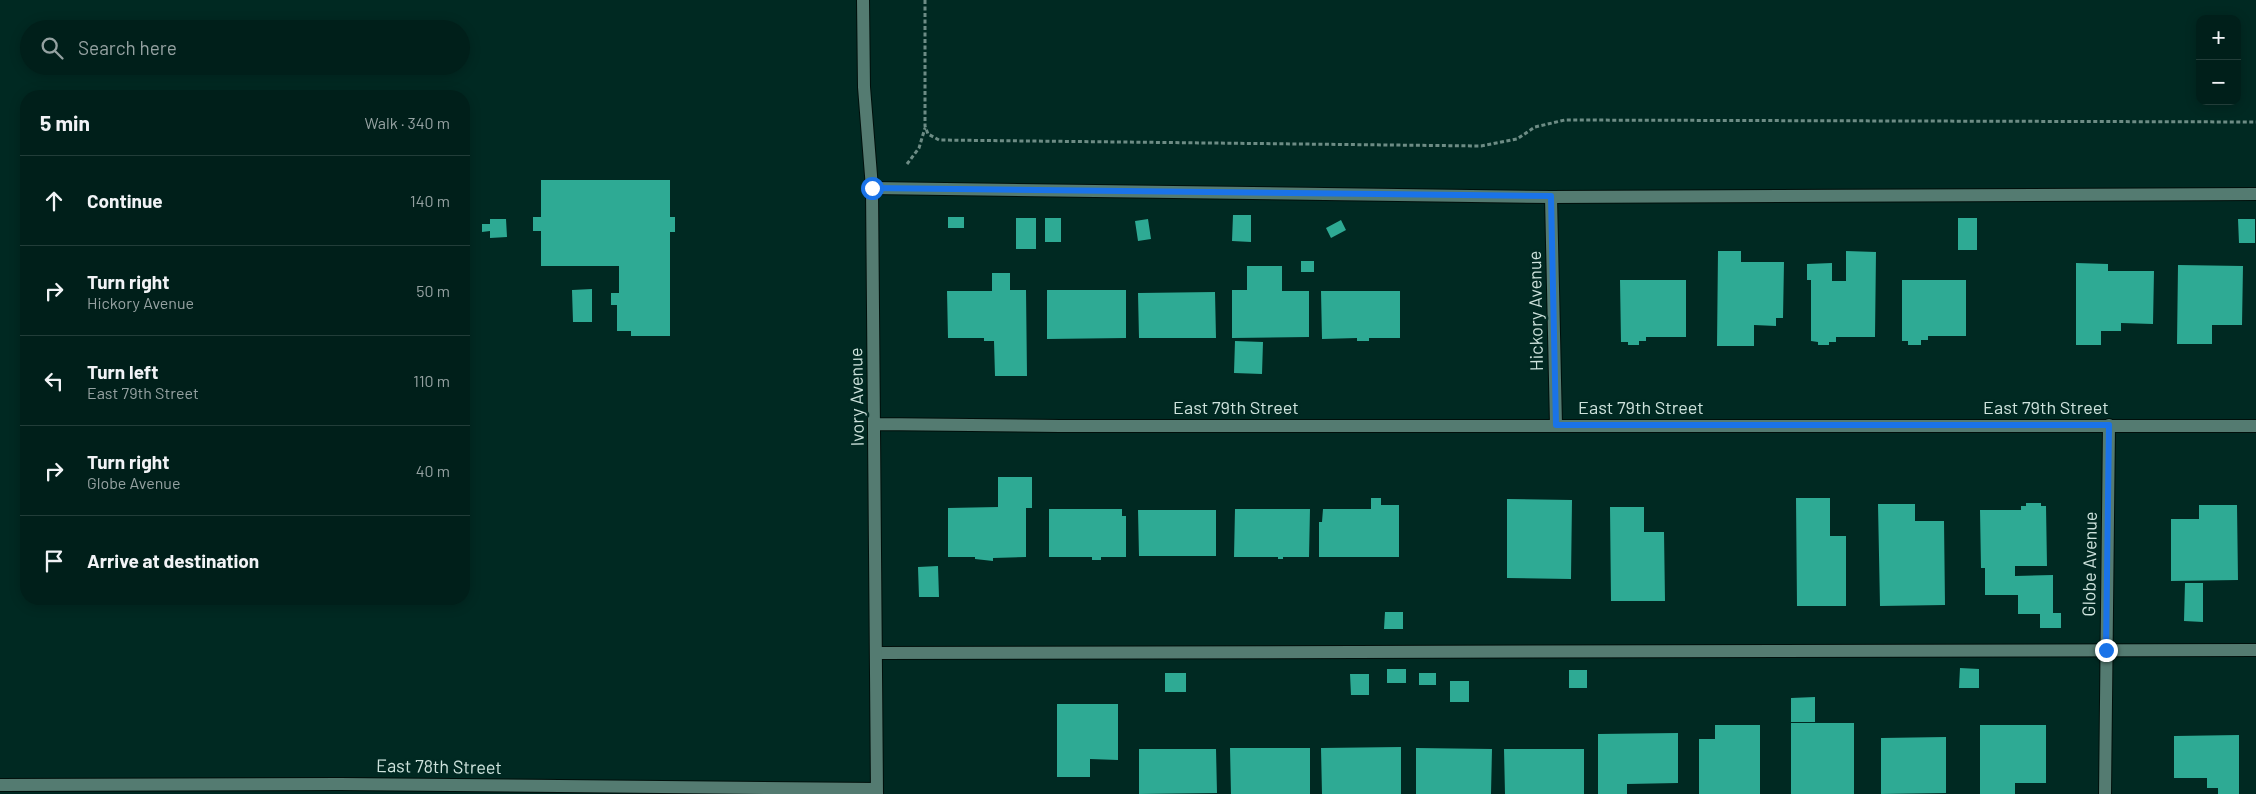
<!DOCTYPE html>
<meta charset="utf-8">
<style>
body{margin:0;font-family:Barlow,sans-serif;background:#0e2c27;color:#f1f3f6}
.controls{position:absolute;right:15px;top:15px;display:grid;overflow:hidden;border-radius:10px;box-shadow:0 2px 12px #0003}
.controls button{width:45px;height:45px;display:grid;place-items:center;padding:0;border:0;border-bottom:1px solid #223d39;background:#001f1a;color:#f1f3f6;font:25px sans-serif}
.stop{position:absolute;width:15px;height:15px;margin:-11px;border:4px solid #1a73e8;border-radius:50%;background:#fff}
.stop.end{background:#1a73e8;border-color:#fff;box-shadow:0 1px 5px #0008}
.list{margin:0;padding:0;list-style:none}
h2{display:flex;justify-content:space-between;align-items:center;height:65px;margin:0;padding:0 20px;font-size:21px}
h2 small{font-size:16px;font-weight:400;color:#95a2a2}
.list li{display:grid;grid-template-columns:32px 1fr auto;gap:15px;align-items:center;box-sizing:border-box;height:90px;padding:0 20px;border-top:1px solid #223d39}
.list b{display:block;font-size:19px;white-space:nowrap}
.list p{margin:0;font-size:16px;white-space:nowrap;color:#95a2a2}
.list em{font-size:16px;font-style:normal;color:#95a2a2}
.icon{flex:none;width:28px;height:28px;fill:none;stroke:currentColor;stroke-width:2;stroke-linecap:round;stroke-linejoin:round}
.map{position:relative;flex:none;width:2256px;height:794px;overflow:hidden}
.search{position:absolute;background:#001f1a;box-shadow:0 2px 12px #0003;left:20px;top:20px;width:450px;height:55px;display:flex;align-items:center;gap:12px;box-sizing:border-box;padding:0 18px;border-radius:28px;color:#95a2a2;font-size:19px}
.panel{position:absolute;background:#001f1a;box-shadow:0 2px 12px #0003;left:20px;top:90px;width:450px;height:515px;border-radius:20px}
.map>svg:first-child{display:block}
.building{fill:#2eaa94}
.lines{fill:none;stroke-linecap:round;stroke-linejoin:round}
.service-casing{stroke:#000f0b;stroke-width:14}
.minor-casing{stroke:#000f0b;stroke-width:14}
.path{stroke:#6d8c85;stroke-width:3;stroke-dasharray:4 2.5;stroke-linecap:butt}
.service{stroke:#547b71;stroke-width:12}
.minor{stroke:#547b71;stroke-width:12}
.route{stroke:#1a73e8;stroke-width:6}
.labels{text-anchor:middle;stroke-width:5;stroke-linejoin:round;paint-order:stroke}
.street-label{font-size:18px;fill:#cee3dd;stroke:#002922}
</style>
<div class="map">
<svg width="2256" height="794" viewBox="0 0 2256 794">
<rect width="100%" height="100%" fill="#002922"/>
<path class="building" d="M541 180H670V217H675V232H670V336H631V331H617V305H611V293H619V266H541V231H533V217H541Z
M1233 215H1251V242L1232 241Z
M948 217H964V228H948Z
M1016 218H1036V249H1016Z
M1045 218H1061V242H1045Z
M1958 218H1977V250H1958Z
M490 219H506L507 237 490 238V231L482 232V224H490Z
M1148 219 1151 239 1138 241 1135 221Z
M2238 219H2255V243H2239Z
M1341 220 1346 230 1331 238 1326 228Z
M1718 251H1741V262H1784L1783 318H1776V326L1754 325V346H1717Z
M1846 251 1876 252 1875 337H1836V342H1829V345H1818V342L1811 341V280H1807V264L1832 263V281H1846Z
M1301 261H1314V272H1301Z
M2076 263 2108 264V271H2154L2153 324 2121 323V331H2101V345H2076Z
M2178 265 2243 266 2242 325H2212V344H2177Z
M1247 266H1282V291H1309V337L1232 338V290H1247Z
M992 273H1010V290H1026L1027 376H995L994 341H984V338H948L947 291H992Z
M1620 280H1686V337H1646V341H1639V345H1628V342H1621Z
M1902 280H1966V336H1928V340H1921V345H1908V341H1902Z
M592 289V322H573L572 290Z
M1047 290H1126V338L1047 339Z
M1321 291H1400V338H1369V341H1357V338L1322 339Z
M1215 292 1216 338H1139L1138 293Z
M1235 341 1263 342 1262 374 1234 373Z
M998 477H1032V508H1026V557L993 558V561L975 559V557H948V508L998 507Z
M1371 498H1381V505H1399V557H1319V522H1322L1323 509H1371Z
M1796 498H1830V536H1846V606H1797Z
M1507 499 1572 500 1571 579 1507 578Z
M2026 503H2041V506H2046L2047 566H2015V576L2053 575V613H2061V628H2040V614H2018V595H1985V568H1981L1980 510H2021V506H2026Z
M1878 504H1915V521H1944L1945 605 1880 606Z
M2199 505H2237L2238 580 2171 581V519H2199Z
M1610 507H1644V532H1664L1665 601H1611Z
M1049 509H1122V516H1126V557H1101V560H1092V557H1049Z
M1235 509H1310L1309 557H1283V559H1278V557H1234Z
M1138 510H1216V556H1139Z
M938 566 939 597H919L918 567Z
M2185 583H2203V622L2184 621Z
M1385 612H1403V629H1384Z
M1960 668 1979 669V688H1959Z
M1387 669H1406V683H1387Z
M1569 670H1587V688H1569Z
M1165 673H1186V692H1165Z
M1419 673H1436V685H1419Z
M1350 674H1369V695H1351Z
M1450 681H1469V702H1450Z
M1815 697V722H1791V698Z
M1057 704H1118V760L1090 759V777H1057Z
M1791 723H1854V794H1791Z
M1715 725H1760V794H1699V739H1715Z
M1980 725H2046V783H2015V794H1980Z
M1678 733V783L1627 784V794H1598V734Z
M2239 735V794H2218V788H2207V778H2174V736Z
M1946 737V793L1881 794V738Z
M1401 747V794H1322L1321 748Z
M1230 748H1310V794H1231Z
M1416 748 1492 749 1491 794H1416Z
M1139 749H1216L1217 793 1139 794Z
M1504 749H1584V794H1505Z"/>
<g class="lines">
<defs>
<path id="service" d="M872 188 1551 197 2256 194
M877 653 2256 650"/>
<path id="minor" d="M863 0 864 87 872 188 877 794
M1551 197 1556 425
M876 424 1060 426H2256
M0 785 340 784 877 789
M2105 794 2109 425"/>
</defs>
<use href="#service" class="service-casing"/>
<use href="#minor" class="minor-casing"/>
<path class="path" d="M925 0V126L928 134 939 140 1481 146 1517 139 1535 127 1565 120 2256 122
M907 164 919 148 925 128"/>
<use href="#service" class="service"/>
<use href="#minor" class="minor"/>
</g>
<g class="lines">
<path class="route" d="M872 188 1551 196 1556 425H2109L2106 650"/>
</g>
<g class="labels">
<g class="street-label">
<text transform="translate(1536 311) rotate(-91)" y="6">Hickory Avenue</text>
<text transform="translate(857 397) rotate(-91)" y="6">Ivory Avenue</text>
<text x="1236" y="414">East 79th Street</text>
<text x="1641" y="414">East 79th Street</text>
<text x="2046" y="414">East 79th Street</text>
<text transform="translate(2090 564) rotate(-89)" y="6">Globe Avenue</text>
<text transform="translate(439 767) rotate(1)" y="6">East 78th Street</text>
</g>
</g>
</svg>
<div class="controls">
<button>+</button>
<button>−</button>
</div>
<div class="stop" style="left:872px;top:188px"></div>
<div class="stop end" style="left:2106px;top:650px"></div>
<div class="search"><svg class="icon" aria-label="search" viewBox="0 0 24 24"><circle cx="10" cy="10" r="6"/><path d="M15 15l6 6"/></svg>Search here</div>
<section class="panel">
<h2>5 min<small>Walk · 340 m</small></h2>
<ul class="list">
<li><svg class="icon" aria-label="ahead" viewBox="0 0 24 24"><path d="M12 20V5M6 11l6-6 6 6"/></svg><div><b>Continue</b></div><em>140 m</em></li>
<li><svg class="icon" aria-label="right" viewBox="0 0 24 24"><path d="M7 20v-9h11M14 6l5 5-5 5"/></svg><div><b>Turn right</b><p>Hickory Avenue</p></div><em>50 m</em></li>
<li><svg class="icon" aria-label="left" viewBox="0 0 24 24"><path d="M17 20v-9H6M10 6l-5 5 5 5"/></svg><div><b>Turn left</b><p>East 79th Street</p></div><em>110 m</em></li>
<li><svg class="icon" aria-label="right" viewBox="0 0 24 24"><path d="M7 20v-9h11M14 6l5 5-5 5"/></svg><div><b>Turn right</b><p>Globe Avenue</p></div><em>40 m</em></li>
<li><svg class="icon" aria-label="arrive" viewBox="0 0 24 24"><path d="M6 21V4h12l-3 4 3 4H6"/></svg><div><b>Arrive at destination</b></div></li>
</ul>
</section>
</div>
